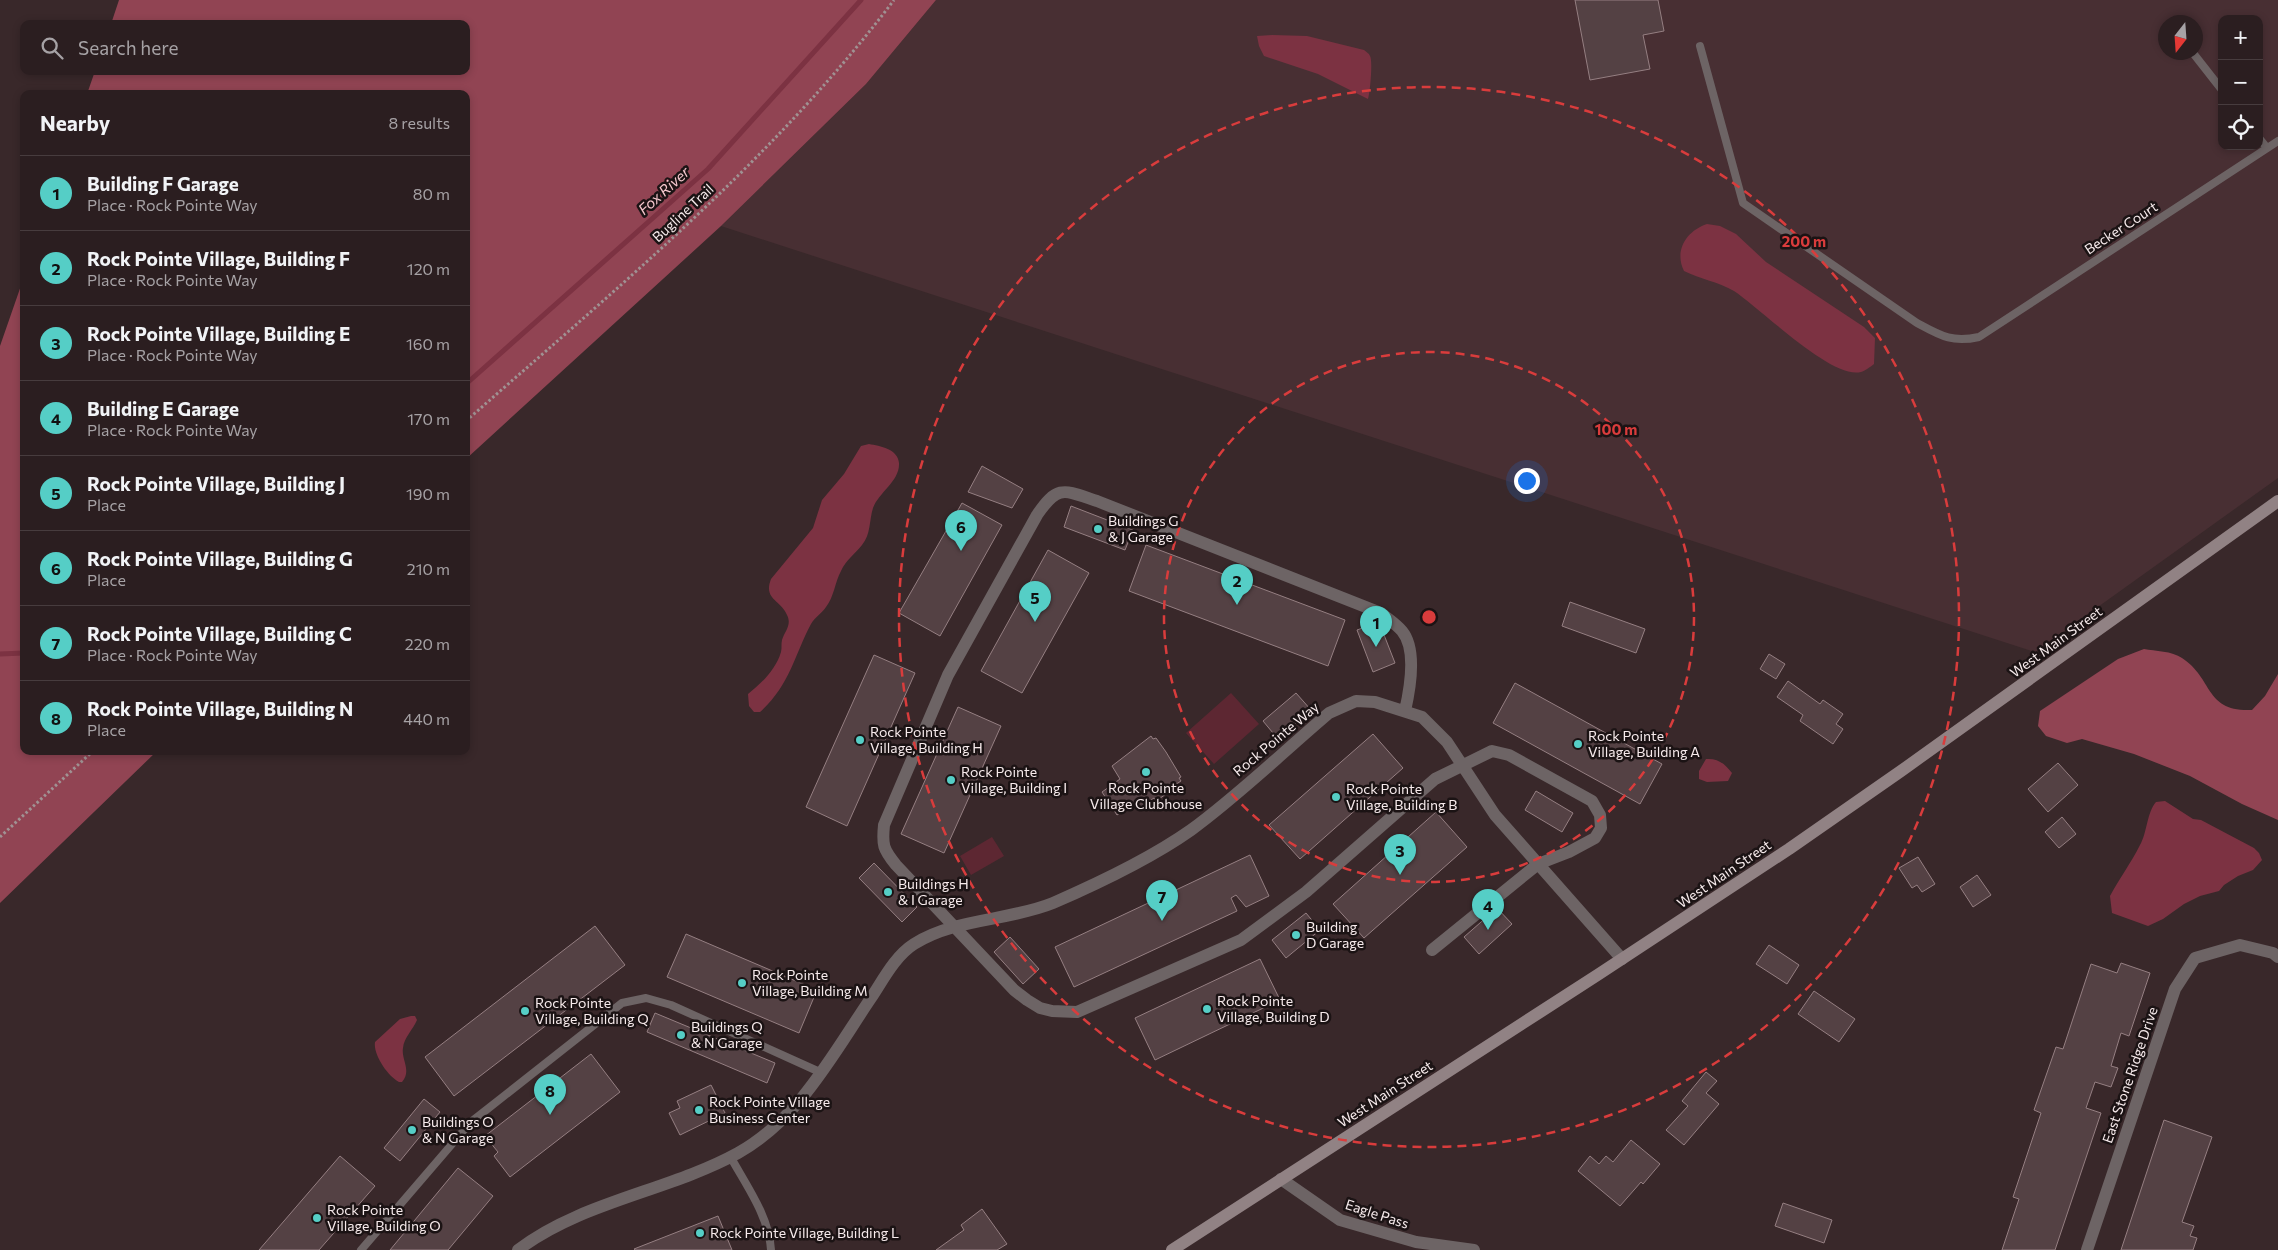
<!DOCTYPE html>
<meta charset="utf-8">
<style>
body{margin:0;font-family:Commissioner,sans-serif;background:#372b2d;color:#f1f3f6}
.controls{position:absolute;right:15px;top:15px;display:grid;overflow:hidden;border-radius:10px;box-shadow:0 2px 8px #0003}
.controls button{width:45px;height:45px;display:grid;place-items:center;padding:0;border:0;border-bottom:1px solid #473c3e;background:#2b1e20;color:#f1f3f6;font:25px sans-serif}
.compass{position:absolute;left:2158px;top:15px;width:45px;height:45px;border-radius:50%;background:#2b1e20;box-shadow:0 2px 8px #0003;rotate:197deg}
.you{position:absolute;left:1526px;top:480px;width:18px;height:18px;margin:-12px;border:4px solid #fff;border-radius:50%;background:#1a73e8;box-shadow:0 0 0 8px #1a73e833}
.badge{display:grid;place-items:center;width:32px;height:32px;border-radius:50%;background:#55cec6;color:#111;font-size:16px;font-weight:700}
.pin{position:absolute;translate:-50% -41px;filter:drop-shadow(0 1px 2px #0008)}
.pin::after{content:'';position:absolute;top:26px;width:18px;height:15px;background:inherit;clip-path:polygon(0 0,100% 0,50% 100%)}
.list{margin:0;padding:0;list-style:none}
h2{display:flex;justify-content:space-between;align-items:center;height:65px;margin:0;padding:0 20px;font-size:21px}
h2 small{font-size:16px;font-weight:400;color:#a6a2a5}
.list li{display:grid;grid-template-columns:32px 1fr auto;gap:15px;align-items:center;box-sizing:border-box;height:75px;padding:0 20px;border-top:1px solid #473c3e}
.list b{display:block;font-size:19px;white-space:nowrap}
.list p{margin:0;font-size:16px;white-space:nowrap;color:#a6a2a5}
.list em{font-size:16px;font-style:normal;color:#a6a2a5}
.icon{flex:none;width:28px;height:28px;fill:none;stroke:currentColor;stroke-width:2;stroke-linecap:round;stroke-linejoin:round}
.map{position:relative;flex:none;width:2278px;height:1250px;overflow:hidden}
.search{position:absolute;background:#2b1e20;box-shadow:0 2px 8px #0003;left:20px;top:20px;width:450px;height:55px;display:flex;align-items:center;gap:12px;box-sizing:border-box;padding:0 18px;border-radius:10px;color:#a6a2a5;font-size:19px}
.panel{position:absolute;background:#2b1e20;box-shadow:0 2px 8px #0003;left:20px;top:90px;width:450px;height:665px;border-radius:10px}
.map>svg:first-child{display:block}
.built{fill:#482f33;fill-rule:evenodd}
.green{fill:#5d2732}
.forest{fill:#914453}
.water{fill:#7c3242}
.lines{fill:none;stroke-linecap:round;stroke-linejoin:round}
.stream{stroke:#7c3242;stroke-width:5}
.building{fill:#544144;stroke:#957f82}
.path{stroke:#a09293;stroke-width:3;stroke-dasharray:2.5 2.5;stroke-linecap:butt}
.service{stroke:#6d6465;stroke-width:8}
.minor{stroke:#6d6465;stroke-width:12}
.secondary{stroke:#918284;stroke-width:12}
.ring{fill:none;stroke:#d93c3c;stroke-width:2.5;stroke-dasharray:9 6}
.poi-dot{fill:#55cec6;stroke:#1b1314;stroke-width:2}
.labels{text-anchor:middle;stroke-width:5;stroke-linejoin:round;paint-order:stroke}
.street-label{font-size:14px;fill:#f7ebec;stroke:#1b1314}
.poi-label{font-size:14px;fill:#f7ebec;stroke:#1b1314;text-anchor:start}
.water-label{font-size:15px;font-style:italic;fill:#f6c8ce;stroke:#1b1314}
.centre{fill:#d93c3c;stroke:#1b1314;stroke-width:2.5}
.ring-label{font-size:15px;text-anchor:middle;font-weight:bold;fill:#d93c3c;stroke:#1b1314;stroke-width:5;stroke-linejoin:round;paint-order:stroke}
</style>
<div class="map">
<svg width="2278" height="1250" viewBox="0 0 2278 1250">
<rect width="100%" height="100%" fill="#39282a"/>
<path class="built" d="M936 0H2278V478L2035 652 721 226 866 84ZM2222 19H2259V146H2222ZM2166 22H2196V52H2166Z"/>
<path class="green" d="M1231 693 1259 724 1214 764 1186 733Z
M992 837 1004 856 971 875 960 856Z"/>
<path class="forest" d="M119 0H936L866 84 721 226 466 459V94H87L95 71H466V24H111Z
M24 277V751H157L0 903V346Z
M2144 649C2155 651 2172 651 2182 658 2214 679 2204 712 2252 710L2265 696 2278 674V820L2242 804 2190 776 2134 754 2082 739 2067 743 2046 736 2038 726 2040 711 2118 659Z"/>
<path class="water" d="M1272 35 1307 36 1364 50C1366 52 1369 53 1370 56 1373 61 1370 93 1368 99L1318 74 1264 56 1259 46 1257 36Z
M1707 224 1720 226 1736 234 1766 262 1864 327 1875 338 1874 364C1870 367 1865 371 1861 372 1832 380 1760 308 1734 291 1719 282 1700 279 1684 271 1674 251 1686 231 1707 224Z
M869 444C880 446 898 449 899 463 900 481 879 492 873 508 869 521 871 534 862 545 855 554 846 560 841 571 835 582 834 597 826 607 822 613 815 617 811 624 794 656 790 685 760 712H754L749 706 748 694C762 683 776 669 781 652 782 648 781 644 782 640 785 631 792 625 787 615 781 600 763 600 771 579L813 528 822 500 844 474 861 446Z
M1706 759C1718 758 1725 764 1732 773L1728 781 1707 782 1699 779V771Z
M2165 801 2193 819 2201 820 2254 848 2259 853 2262 860 2253 870 2238 876 2224 885 2219 891 2200 896 2184 904 2163 919 2148 926 2112 913 2110 896C2119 879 2131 863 2140 845 2147 833 2147 812 2156 802Z
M411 1016H415L417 1020C413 1030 404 1037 403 1048 401 1060 412 1070 402 1082H399C388 1076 373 1055 375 1042L400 1019Z"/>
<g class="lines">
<path class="stream" d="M466 384 708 169 861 0
M0 654 24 653"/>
</g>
<path class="building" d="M1575 0H1658L1664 31 1643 35 1650 69 1590 80Z
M982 466 1023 489 1012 508 968 492Z
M962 503 1002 525 940 636 899 613Z
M1071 506 1133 530 1125 550 1064 527Z
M1146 545 1345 620 1328 666 1129 591Z
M1048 550 1089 573 1022 693 981 671Z
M1570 602 1645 629 1636 653 1562 626Z
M1379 622 1395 663 1373 672 1357 630Z
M1769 654 1785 664 1776 679 1760 669Z
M874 655 915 673 847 826 806 807Z
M1788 681 1820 704 1823 700 1843 714 1836 724 1843 729 1833 744 1800 721 1803 715 1777 697Z
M1515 683 1662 764 1640 804 1493 723Z
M1296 693 1311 710 1278 739 1263 721Z
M958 707 1001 726 944 853 901 834Z
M1373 734 1403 768 1300 859 1269 825Z
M1151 736 1153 739 1156 738 1166 752 1181 777 1179 778 1181 781 1167 790 1169 792 1156 801 1154 798 1140 807 1136 802 1117 815 1102 792 1120 779 1112 766Z
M2058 763 2078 785 2048 812 2028 789Z
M1536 791 1573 813 1562 832 1525 810Z
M1436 812 1467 847 1364 938 1333 904Z
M2062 817 2076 834 2059 848 2045 832Z
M1250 855 1269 896 1246 907 1236 895 1231 898 1237 911 1074 987 1055 947Z
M1918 857 1935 884 1922 892 1917 885 1912 888 1899 868Z
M874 863 917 907 902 922 859 878Z
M1977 875 1991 895 1973 907 1960 887Z
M1497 908 1512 924 1479 954 1464 937Z
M1306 913 1320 930 1286 958 1272 940Z
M595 926 625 965 454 1096 425 1057Z
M686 934 817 990 799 1033 667 977Z
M1010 937 1039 969 1023 984 994 952Z
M1769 945 1799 965 1787 984 1756 964Z
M1260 959 1280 1000 1155 1060 1135 1018Z
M2121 963 2150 973 2129 1036 2121 1033 2111 1066 2118 1068 2111 1087 2095 1082 2086 1108 2101 1113 2055 1250H2002L2019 1199 2013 1197 2041 1113 2034 1110 2056 1047 2063 1049 2091 964 2117 973Z
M1814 991 1855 1019 1839 1042 1798 1014Z
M655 1013 775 1063 767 1083 647 1032Z
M591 1054 620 1092 510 1177 494 1156 498 1152 485 1136Z
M1706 1072 1717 1081 1706 1093 1719 1104 1684 1145 1666 1130 1688 1106 1682 1101Z
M711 1085 725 1113 680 1135 669 1113 680 1108 677 1101Z
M424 1099 440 1112 400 1161 384 1148Z
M2164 1120 2212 1137 2182 1222 2194 1226 2190 1236 2197 1238 2193 1250H2121Z
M1631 1140 1660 1164 1643 1184 1641 1182 1620 1206 1578 1171 1590 1156 1599 1164 1606 1156 1613 1162Z
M340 1156 375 1186 319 1250H259Z
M458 1168 493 1196 448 1250H390Z
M1783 1203 1832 1220 1824 1243 1775 1226Z
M982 1209 1007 1244 997 1250H936L964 1230 961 1225Z
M718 1216 732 1250H635L634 1249Z"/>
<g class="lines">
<path class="path" d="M466 421C617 288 772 161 894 0
M0 837 93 751"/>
<path class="service" d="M1700 46 1743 203 1917 323C1941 336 1952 343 1979 337L2278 141
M2193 53 2222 90
M2259 138 2267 148
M730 1156C746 1185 769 1216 771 1250
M361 1250 471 1122 622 1003 646 998 671 1005 822 1073"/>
<path class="minor" d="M1405 711C1410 689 1417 649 1402 631 1396 624 1388 619 1381 613L1097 501C1064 490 1058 484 1037 515L948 675 884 825C882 845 883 849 896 865L1014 990 1027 1000 1040 1008 1052 1011 1077 1012 1241 940 1306 892 1435 779 1492 751 1509 755 1592 801 1600 815 1601 828 1595 838 1569 852 1538 864 1432 950
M1281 1179 1340 1220 1416 1242 1474 1250
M518 1250C580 1202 669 1191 738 1153 799 1119 833 1054 871 998 883 980 895 956 914 944 955 918 1009 921 1053 903 1099 883 1150 859 1191 830 1239 795 1283 752 1329 713L1356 701 1375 702 1422 717 1447 742 1495 815 1622 959
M2087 1250 2175 989 2195 958 2240 945 2273 953 2278 957"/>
<path class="secondary" d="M1172 1250 1599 974 1789 849 1901 771 2278 501"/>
</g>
<g class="ring">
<circle cx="1429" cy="617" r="265"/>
<circle cx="1429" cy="617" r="530"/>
</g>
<g class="poi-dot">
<circle cx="1098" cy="529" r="5"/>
<circle cx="860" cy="740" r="5"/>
<circle cx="1578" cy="744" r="5"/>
<circle cx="1146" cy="772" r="5"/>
<circle cx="951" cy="780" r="5"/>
<circle cx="1336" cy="797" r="5"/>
<circle cx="888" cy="892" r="5"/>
<circle cx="1296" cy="935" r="5"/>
<circle cx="742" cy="983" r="5"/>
<circle cx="1207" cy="1009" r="5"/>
<circle cx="525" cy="1011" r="5"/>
<circle cx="681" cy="1035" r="5"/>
<circle cx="699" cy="1110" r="5"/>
<circle cx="412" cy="1130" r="5"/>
<circle cx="317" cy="1218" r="5"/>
<circle cx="700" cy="1233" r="5"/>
</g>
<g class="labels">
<g class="street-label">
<text transform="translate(683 213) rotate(-43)" y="5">Bugline Trail</text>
<text transform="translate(2121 228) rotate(-33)" y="5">Becker Court</text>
<text transform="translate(2056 642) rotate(-36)" y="5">West Main Street</text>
<text transform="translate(1276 739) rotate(-40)" y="5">Rock Pointe Way</text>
<text transform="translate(1724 874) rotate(-34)" y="5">West Main Street</text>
<text transform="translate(2130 1075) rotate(-71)" y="5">East Stone Ridge Drive</text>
<text transform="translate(1385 1094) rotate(-33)" y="5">West Main Street</text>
<text transform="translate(1377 1214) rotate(18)" y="5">Eagle Pass</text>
</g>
<g class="poi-label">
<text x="1108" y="526">Buildings G<tspan x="1108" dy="16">&amp; J Garage</tspan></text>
<text x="870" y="737">Rock Pointe<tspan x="870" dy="16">Village, Building H</tspan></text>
<text x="1588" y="741">Rock Pointe<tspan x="1588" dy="16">Village, Building A</tspan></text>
<text x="961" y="777">Rock Pointe<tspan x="961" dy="16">Village, Building I</tspan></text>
<text x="1146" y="793" text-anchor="middle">Rock Pointe<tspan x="1146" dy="16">Village Clubhouse</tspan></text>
<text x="1346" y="794">Rock Pointe<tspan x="1346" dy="16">Village, Building B</tspan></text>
<text x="898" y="889">Buildings H<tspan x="898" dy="16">&amp; I Garage</tspan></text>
<text x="1306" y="932">Building<tspan x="1306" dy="16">D Garage</tspan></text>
<text x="752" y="980">Rock Pointe<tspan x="752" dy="16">Village, Building M</tspan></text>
<text x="1217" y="1006">Rock Pointe<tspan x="1217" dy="16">Village, Building D</tspan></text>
<text x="535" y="1008">Rock Pointe<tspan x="535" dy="16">Village, Building Q</tspan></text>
<text x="691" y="1032">Buildings Q<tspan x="691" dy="16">&amp; N Garage</tspan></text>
<text x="709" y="1107">Rock Pointe Village<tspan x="709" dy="16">Business Center</tspan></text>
<text x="422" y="1127">Buildings O<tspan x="422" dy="16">&amp; N Garage</tspan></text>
<text x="327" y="1215">Rock Pointe<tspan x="327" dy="16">Village, Building O</tspan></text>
<text x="710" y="1238">Rock Pointe Village, Building L</text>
</g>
<g class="water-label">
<text transform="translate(664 191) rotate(-42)" y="5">Fox River</text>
</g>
</g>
<circle cx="1429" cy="617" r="8" class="centre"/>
<g class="ring-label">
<text x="1804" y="247">200 m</text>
<text x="1616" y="435">100 m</text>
</g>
</svg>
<div class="controls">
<button>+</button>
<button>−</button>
<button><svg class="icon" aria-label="locate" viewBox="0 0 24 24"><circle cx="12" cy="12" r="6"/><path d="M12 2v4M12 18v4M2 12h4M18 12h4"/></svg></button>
</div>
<svg class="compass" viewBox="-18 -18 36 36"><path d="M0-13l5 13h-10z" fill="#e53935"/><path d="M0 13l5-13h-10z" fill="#a6a2a5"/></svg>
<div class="you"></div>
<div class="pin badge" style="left:1376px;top:647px">1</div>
<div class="pin badge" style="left:1237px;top:605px">2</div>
<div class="pin badge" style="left:1400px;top:875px">3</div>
<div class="pin badge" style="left:1488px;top:930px">4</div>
<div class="pin badge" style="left:1035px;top:622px">5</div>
<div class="pin badge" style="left:961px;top:551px">6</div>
<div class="pin badge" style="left:1162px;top:921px">7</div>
<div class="pin badge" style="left:550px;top:1115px">8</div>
<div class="search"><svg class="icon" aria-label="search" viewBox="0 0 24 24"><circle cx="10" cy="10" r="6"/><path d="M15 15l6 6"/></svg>Search here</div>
<section class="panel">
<h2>Nearby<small>8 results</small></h2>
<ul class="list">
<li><span class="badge">1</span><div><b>Building F Garage</b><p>Place · Rock Pointe Way</p></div><em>80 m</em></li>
<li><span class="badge">2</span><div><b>Rock Pointe Village, Building F</b><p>Place · Rock Pointe Way</p></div><em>120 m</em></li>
<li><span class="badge">3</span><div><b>Rock Pointe Village, Building E</b><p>Place · Rock Pointe Way</p></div><em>160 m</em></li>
<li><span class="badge">4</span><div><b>Building E Garage</b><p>Place · Rock Pointe Way</p></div><em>170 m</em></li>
<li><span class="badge">5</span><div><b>Rock Pointe Village, Building J</b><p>Place</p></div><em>190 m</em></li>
<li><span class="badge">6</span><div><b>Rock Pointe Village, Building G</b><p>Place</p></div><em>210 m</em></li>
<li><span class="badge">7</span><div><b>Rock Pointe Village, Building C</b><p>Place · Rock Pointe Way</p></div><em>220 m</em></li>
<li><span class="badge">8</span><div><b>Rock Pointe Village, Building N</b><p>Place</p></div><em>440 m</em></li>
</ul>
</section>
</div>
